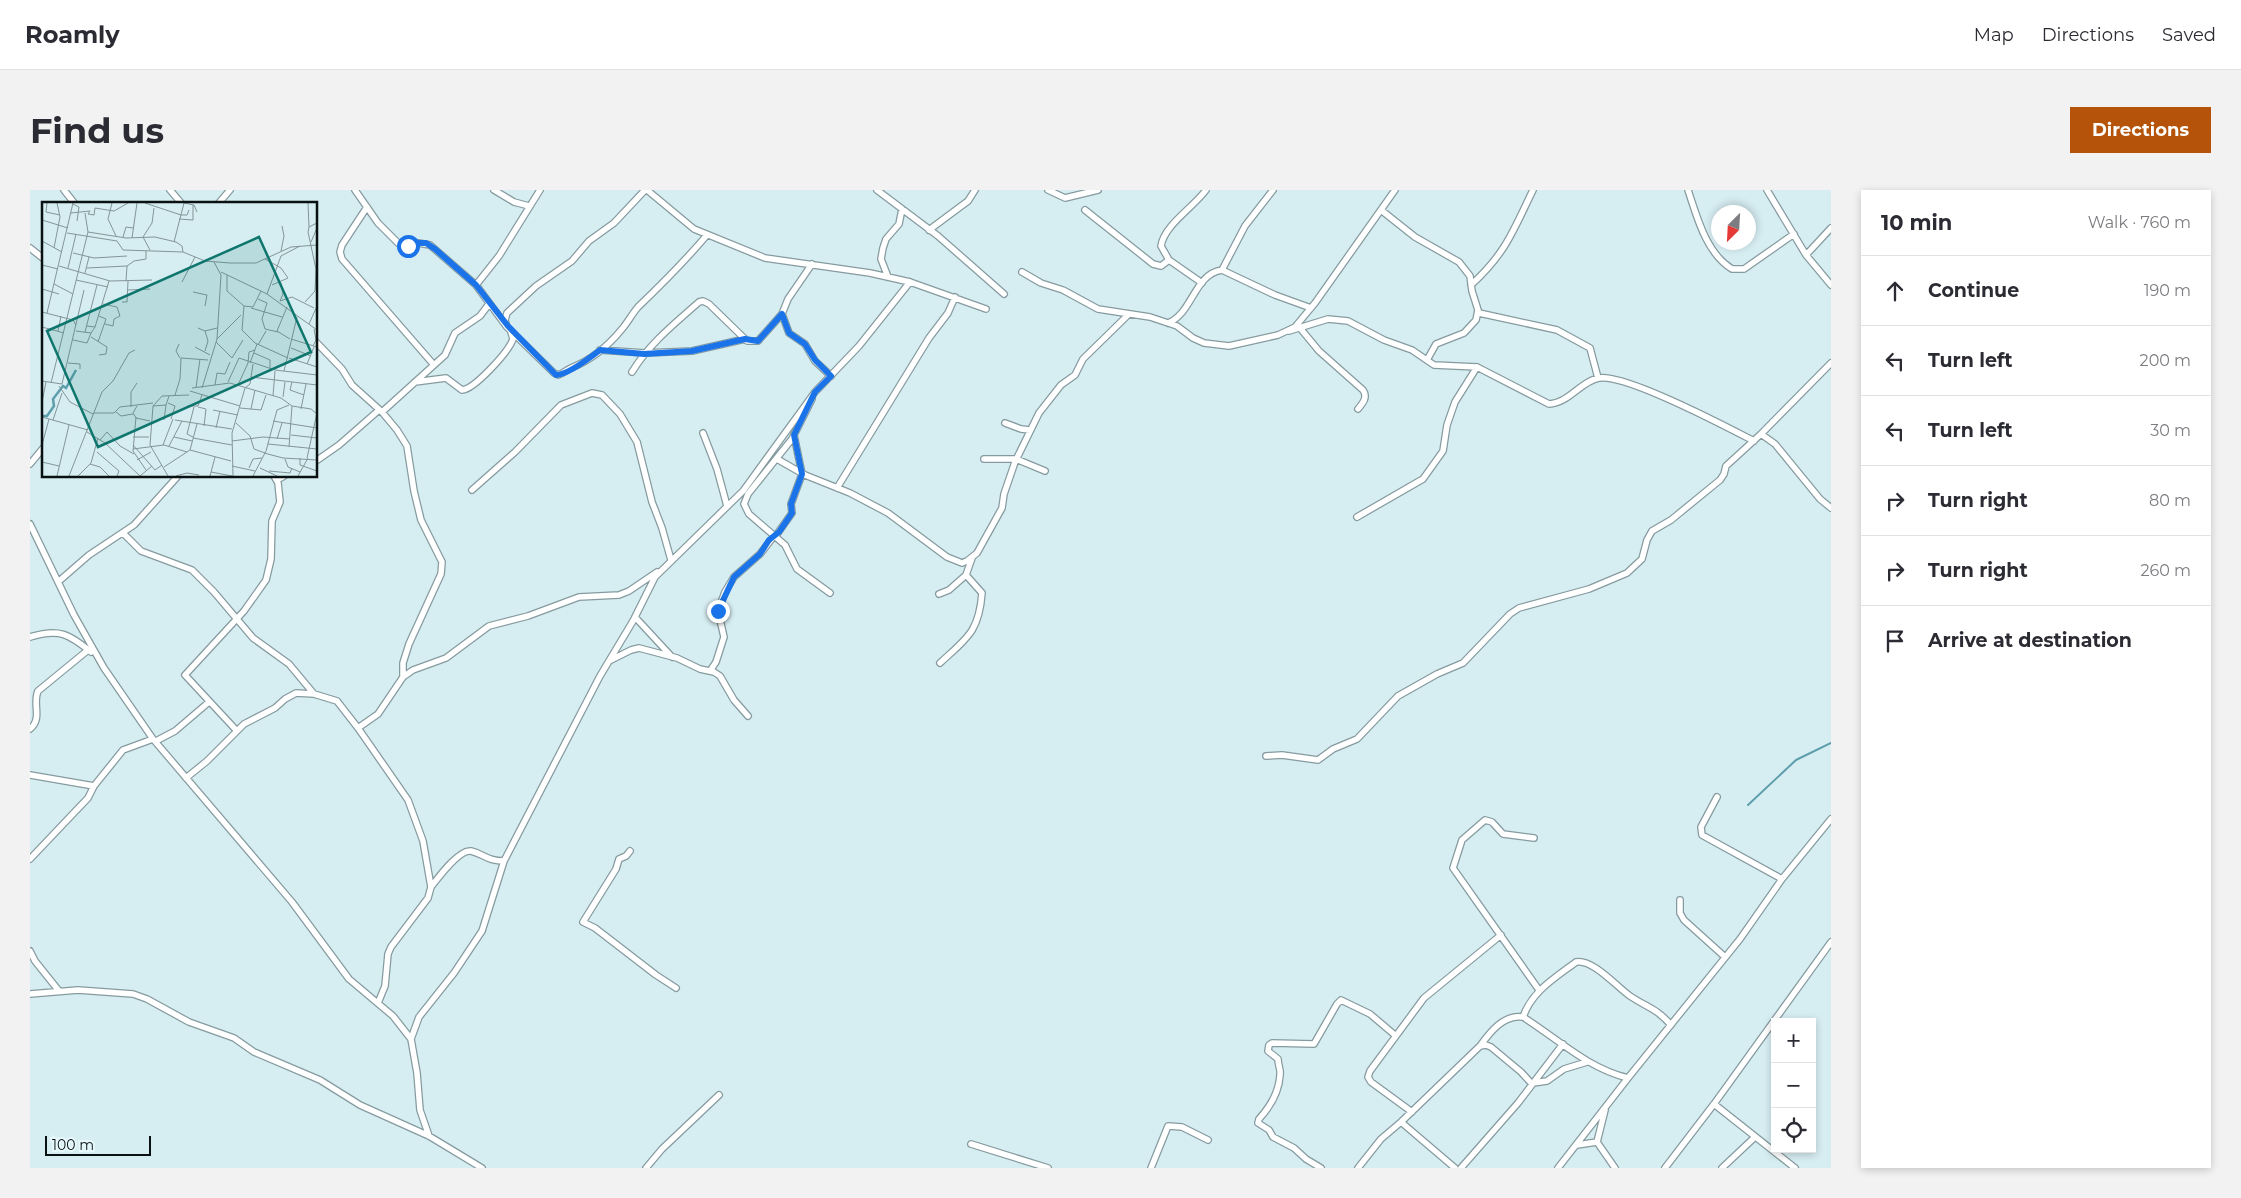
<!DOCTYPE html>
<meta charset="utf-8">
<style>
body{margin:0;font-family:Montserrat,sans-serif;background:#f2f2f3;color:#2b2b33}
.controls{position:absolute;right:15px;bottom:15px;display:grid;overflow:hidden;border-radius:0px;box-shadow:0 2px 8px #0003}
.controls button{width:45px;height:45px;display:grid;place-items:center;padding:0;border:0;border-bottom:1px solid #e1e1e2;background:#fff;color:#2b2b33;font:25px sans-serif}
.compass{position:absolute;left:1681px;top:15px;width:45px;height:45px;border-radius:50%;background:#fff;box-shadow:0 2px 8px #0003;rotate:204deg}
.scale{position:absolute;left:15px;bottom:12px;width:106px;box-sizing:border-box;padding-left:5px;border:2px solid #091112;border-top:0;font-size:14px;line-height:18px;white-space:nowrap;color:#091112;-webkit-text-stroke:4px #e7f9fd;paint-order:stroke}
.stop{position:absolute;width:15px;height:15px;margin:-11px;border:4px solid #1a73e8;border-radius:50%;background:#fff}
.stop.end{background:#1a73e8;border-color:#fff;box-shadow:0 1px 5px #0008}
.list{margin:0;padding:0;list-style:none}
h2{display:flex;justify-content:space-between;align-items:center;height:65px;margin:0;padding:0 20px;font-size:21px}
h2 small{font-size:16px;font-weight:400;color:#7c7c81}
.list li{display:grid;grid-template-columns:32px 1fr auto;gap:15px;align-items:center;box-sizing:border-box;height:70px;padding:0 20px;border-top:1px solid #e1e1e2}
.list b{display:block;font-size:19px;white-space:nowrap}
.list em{font-size:16px;font-style:normal;color:#7c7c81}
.icon{flex:none;width:28px;height:28px;fill:none;stroke:currentColor;stroke-width:2;stroke-linecap:round;stroke-linejoin:round}
.map{position:relative;flex:none;width:1801px;height:978px;overflow:hidden;border-radius:0px}
header{display:flex;align-items:center;gap:30px;box-sizing:border-box;height:70px;padding:0 25px;background:#fff;border-bottom:1px solid #e1e1e2}
header strong{font-size:24px}
nav{display:flex;gap:28px;margin-inline-start:auto;font-size:18px}
.intro{display:flex;align-items:center;justify-content:space-between;box-sizing:border-box;height:120px;padding:0 30px}
h1{margin:0;font-size:35px}
.button{padding:12px 22px;border-radius:0px;background:#b45309;color:#fff;font-size:18px;font-weight:700}
main{display:flex;gap:30px;padding:0 30px}
aside{flex:1;background:#fff;border-radius:0px;box-shadow:0 2px 8px #0003}
.map>svg:first-child{display:block}
.lines{fill:none;stroke-linecap:round;stroke-linejoin:round}
.stream{stroke:#5d9eab;stroke-width:2}
.street-casing{stroke:#869b9f;stroke-width:8}
.street{stroke:#fff;stroke-width:5.5}
.route{stroke:#1a73e8;stroke-width:6}
.inset-river{fill:none;stroke:#5d9eab;stroke-width:2.5}
.inset-road{fill:none;stroke:#849598;stroke-width:1}
.view{fill:#0f766e;fill-opacity:0.15;stroke:#0f766e;stroke-width:2.5}
.inset-edge{fill:none;stroke:#091112;stroke-width:2.5}
</style>
<header>
<strong>Roamly</strong>
<nav><a>Map</a><a>Directions</a><a>Saved</a></nav>
</header>
<div class="intro"><h1>Find us</h1><a class="button">Directions</a></div>
<main>
<div class="map">
<svg width="1801" height="978" viewBox="0 0 1801 978">
<rect width="100%" height="100%" fill="#d6edf2"/>
<g class="lines">
<path class="stream" d="M1718 615 1766 570 1801 553"/>
<defs>
<path id="street" d="M34 0 45 14
M140 0 152 14
M325 0 348 33 368 53 374 56 388 53 400 55 446 95 477 137 524 183 528 185C533 184 536 180 541 178 561 170 579 155 592 139 598 132 602 124 608 117 632 94 655 71 677 45
M464 0 484 12 499 16
M617 0 664 39 735 68 840 83 880 92 956 119
M847 0 908 46 974 104
M1018 0 1035 8 1068 0
M1658 0C1667 27 1676 63 1702 79H1714L1764 44
M1737 0 1776 65 1801 95
M188 14 200 0
M337 17 312 55 310 62 312 69 404 175
M1055 20 1123 74 1131 76 1139 70
M1351 20 1385 47 1429 72 1440 86 1442 101 1448 120 1446 130 1434 143 1406 154 1397 170
M899 40 938 11 945 0
M0 58 14 69
M1776 65 1801 38
M1192 80 1215 36 1243 0
M992 82 1011 93 1033 100 1068 119 1120 127 1147 136 1163 148 1174 153 1199 156 1248 145 1265 137 1285 113 1365 0
M858 87 851 69 853 58 856 49 869 34 872 19
M1172 93 1139 70 1131 56C1134 35 1164 17 1176 0
M446 95 469 66 510 0
M1441 95C1476 63 1483 41 1503 0
M1449 123 1527 140 1560 158 1568 188
M752 124 759 143 775 154 785 171 801 186
M1138 133C1163 123 1164 84 1192 80L1245 105 1281 118
M476 134 475 130 477 123 506 96 542 71 559 51 584 33 615 0
M1270 138 1289 161 1333 200C1338 207 1333 213 1328 219
M1259 141 1298 129 1318 131 1354 150 1382 160 1404 175 1447 177 1519 214C1539 213 1551 191 1569 188 1595 183 1697 237 1724 251
M286 152 312 179 322 195 352 222 367 240 377 256 384 301 391 330 412 372 411 384 379 454 373 473V487L348 524 328 538 378 610 393 651 401 697 398 708 361 757 358 764 355 796 348 813
M570 160 615 163 662 161 715 149
M602 182C619 154 644 134 669 112L673 111 679 114 717 151H728L752 124 758 109 782 74
M385 192 416 188 432 200C445 199 479 161 483 149L481 142
M782 209 762 249 718 304 714 314 719 324 755 355 767 379 800 403
M352 222 415 165 425 143 450 126 459 114
M975 233 991 239 1000 240
M673 243 687 279 697 316
M1731 244 1745 254 1790 309 1801 318
M764 245 772 284
M747 269 775 285 820 303 858 323 917 367 932 373 937 371 947 363 972 318 974 304 985 272 1009 223 1031 195 1045 185 1053 169 1099 124
M954 269H986L1015 281
M286 271 309 255 349 220
M0 274 14 257
M247 290 254 286
M807 298 899 148 918 123 925 107
M442 300 485 262 531 215 562 203 572 205 590 224 607 252 622 312 632 338 641 370
M1327 327 1393 289 1413 261 1417 235 1425 212 1447 177
M0 334 44 425 74 478 123 549 262 712 319 789 363 826 381 849
M93 343 111 361 162 380 184 402 223 448 259 474 284 504
M745 347 762 323 761 314 772 284
M28 392 59 365 104 335 148 286
M909 404 919 400 936 385
M605 427 642 467
M0 447C29 438 39 444 61 462
M579 471 601 460 609 458 647 468 670 479 684 482 690 486 704 510 718 526
M910 473C937 448 949 442 952 403L936 385 942 368
M680 481 686 472 694 447 688 421 695 402 704 387 730 364 744 346
M373 487 383 480 416 468 459 436 498 426 549 407 589 405 599 401 627 382
M0 539C13 528 2 514 8 501L58 460
M207 541 155 485 214 421 236 390 241 369 242 331 250 312 248 293 244 286
M126 551 145 541 179 512
M1236 566 1252 565 1288 570 1303 559 1327 549 1368 506 1407 484 1433 473 1480 424 1489 418 1559 399 1597 383 1612 369 1617 350 1622 341 1641 330 1690 290 1694 284 1696 276 1731 244 1801 173
M0 585 64 596
M156 588 177 571 214 534 245 518 255 509 266 503 284 504 307 511 328 538
M1687 607 1671 637 1672 645 1752 689
M1504 648 1473 644 1462 632 1455 630 1432 650 1423 678 1509 800
M600 661 596 666 589 669 586 679 553 732 565 738 626 785 646 798
M0 669 58 608 64 596 93 560 123 549
M401 697C408 688 429 659 441 661 454 664 457 671 474 671
M1650 710V723L1654 730 1695 767
M0 761 5 771 29 801
M0 804 48 800 103 804 117 809 159 832 204 848 224 862 290 890 330 915 399 946 452 978
M1493 827C1502 801 1525 788 1546 772 1562 768 1588 798 1600 806 1618 818 1626 818 1641 835
M1450 856C1460 842 1474 824 1493 827 1528 849 1557 878 1598 888
M1503 893 1517 891 1534 879 1557 872
M1684 914 1765 978
M1575 920 1567 952 1585 978
M1382 922 1341 892 1338 887 1340 881 1394 808 1471 745
M1371 932 1425 978
M399 946 390 920 387 883 381 849 389 827 424 783 452 741 474 671 570 486 603 431 625 387 713 301 785 202 829 156 880 92
M941 954 1018 978
M1547 955 1567 952
M616 978 632 959 689 905
M1121 978 1138 936 1152 937 1178 950
M1291 978 1276 969 1264 958 1243 947 1239 940 1228 933 1229 929C1240 917 1249 902 1250 885 1251 879 1248 876 1248 869L1238 861 1239 855 1242 853 1284 854 1307 814 1311 810 1340 824 1366 846
M1328 978 1351 949 1371 932 1450 856 1456 855 1461 857 1491 882 1502 894
M1431 978 1488 913 1533 854
M1528 978 1598 888 1710 749 1752 689 1801 629
M1635 978 1684 914 1801 752
M1692 978 1725 947"/>
</defs>
<use href="#street" class="street-casing"/>
<use href="#street" class="street"/>
</g>
<g class="lines">
<path class="route" d="M378 56 388 53H396L405 59 446 95 478 136 526 185C537 185 561 167 570 160L614 164 662 161 715 149 728 151 752 124 759 143 775 154 785 170 801 186 785 202 764 245 772 284 761 314 762 323 749 342 739 350 730 364 704 387 688 421"/>
</g>
<g transform="translate(12 12)">
<rect width="275" height="275" fill="#d6edf2"/>
<path class="inset-river" d="M1 214H5L12 204 11 197 21 184 24 186 34 168"/>
<path class="inset-road" d="M5 1 4 10 18 13M70 1 66 17 74 34M103 1 139 13H145L147 8M142 1 152 3 155 10M266 1 267 25M31 2 37 5 35 19M29 11 48 9 46 12 52 13 53 6 72 9 86 1M137 17 151 18V3M0 18 26 26M46 30 84 36 113 35 134 40 140 44 141 50M25 31 75 39 81 48 141 50 163 59 188 61H214L249 45 275 43M81 35 84 25 91 26M90 36 95 1M0 39 20 50M132 40 142 1M269 40 275 26M12 46 18 15 15 1M108 48 101 35 110 21 112 6M239 49 242 34 240 24M31 51 52 56 85 54M223 57 239 66 246 76 230 83M0 63 16 67M17 64 68 79 110 78M26 66 34 32M45 66 85 64M179 70 225 92 275 128M43 71 47 55M185 73V89L202 104 200 128 213 141 246 156M34 78 66 85M84 79 85 64 92 59 104 57V49M140 80 153 55M12 82 31 92M0 87 17 92M86 88 108 87M151 90 165 93 163 104M225 92 239 54 258 44M216 97 225 101 220 117 223 127 236 130M238 99 250 95 272 106M238 99 241 92 239 81M80 100H85L86 79M263 100 273 89 274 67 266 30 267 25 275 21M61 102 75 105 78 114 72 117 71 124 63 122M202 104 211 105 219 89M245 105 235 129 248 137M209 106 240 115M0 110 31 118 34 123M5 111 31 1M267 122 275 104M45 124 53 125 67 79M0 125 22 131M156 126 163 129 175 126M16 129 19 114M34 129 49 131 53 125M43 130 55 83M49 135 65 145 64 152 57 153M175 137 199 113M249 137 275 145M31 138 45 141 49 131M56 140 64 117 57 114M174 140 190 156 201 138M137 142 134 149 138 156M216 143 224 129M271 144 274 138 272 127M153 145 168 153M249 146 269 154M163 149 166 139 163 129M212 151 228 158V166M247 156 275 165M26 161 38 162V167M208 161 215 142M265 162 272 145M242 169 255 115M209 175 275 183M0 179 20 182 42 88M186 180 197 156 233 168 275 173M250 180 248 188 262 193M9 181 46 30 43 11M173 183 175 171 183 172 188 160M196 183 206 161 207 150 213 148M17 184 28 200 51 212M150 186 188 181 239 196 250 204 269 207 275 212M154 186 158 157M160 186 175 137 179 73 172 60M148 189 198 204M133 193 138 177 139 156 166 158M231 194 233 169M241 195 243 180M0 200 4 180M126 201 133 204 129 217M95 204 91 211 94 216 108 219M111 204 124 203 127 194M89 205V190L95 181M156 205 164 207 162 224M198 206 219 208 224 193M209 207 213 188M259 207 264 182M140 208 146 204H156L160 193M171 208 196 213M74 210 79 214 91 212M52 211H72L78 205 111 201M0 215 46 228M94 215 91 249 104 268M11 218 20 191M122 218 124 203M133 218 190 227M231 219 275 226M194 221 208 234 212 247 223 251M174 226 178 209M45 230 63 241 98 274M249 233 275 236M91 235H107M132 235 150 239M151 235 145 232 152 205M151 236 190 243M235 237 240 221M58 238 65 230 78 244 92 252M190 239 221 235 248 237M226 242 275 247M0 243 7 217M91 243 113 268 120 263M121 243 131 217M127 244 140 219M247 245 250 204M91 247 122 243 145 250M148 248 189 259M55 250 77 269 75 274M222 251 241 256 275 258M258 256V263L275 269M265 256 275 211M243 257 246 265 258 270M95 258 109 250M0 260 17 264M48 262 58 265 67 274M190 264 213 269M122 265 148 248 155 222M207 266 211 257 220 256M218 266 235 274M227 269 248 271 250 266M169 270 190 274M15 274 27 223M27 274 60 190 71 179 87 151 93 148M36 274 49 261 56 236M98 274 110 264M126 274 108 243 111 204 120 194 147 193M134 274 145 271 157 273M168 274 173 255M191 274 190 231 203 186 208 182 211 162M211 274 224 249 235 208 247 203M256 274 266 256"/>
<path class="view" d="M217 35 269 150 56 245 5 129Z"/>
<rect width="275" height="275" class="inset-edge"/>
</g>
</svg>
<div class="controls">
<button>+</button>
<button>−</button>
<button><svg class="icon" aria-label="locate" viewBox="0 0 24 24"><circle cx="12" cy="12" r="6"/><path d="M12 2v4M12 18v4M2 12h4M18 12h4"/></svg></button>
</div>
<svg class="compass" viewBox="-18 -18 36 36"><path d="M0-13l5 13h-10z" fill="#e53935"/><path d="M0 13l5-13h-10z" fill="#7c7c81"/></svg>
<div class="scale">100 m</div>
<div class="stop" style="left:378px;top:56px"></div>
<div class="stop end" style="left:688px;top:421px"></div>
</div>
<aside>
<h2>10 min<small>Walk · 760 m</small></h2>
<ul class="list">
<li><svg class="icon" aria-label="ahead" viewBox="0 0 24 24"><path d="M12 20V5M6 11l6-6 6 6"/></svg><div><b>Continue</b></div><em>190 m</em></li>
<li><svg class="icon" aria-label="left" viewBox="0 0 24 24"><path d="M17 20v-9H6M10 6l-5 5 5 5"/></svg><div><b>Turn left</b></div><em>200 m</em></li>
<li><svg class="icon" aria-label="left" viewBox="0 0 24 24"><path d="M17 20v-9H6M10 6l-5 5 5 5"/></svg><div><b>Turn left</b></div><em>30 m</em></li>
<li><svg class="icon" aria-label="right" viewBox="0 0 24 24"><path d="M7 20v-9h11M14 6l5 5-5 5"/></svg><div><b>Turn right</b></div><em>80 m</em></li>
<li><svg class="icon" aria-label="right" viewBox="0 0 24 24"><path d="M7 20v-9h11M14 6l5 5-5 5"/></svg><div><b>Turn right</b></div><em>260 m</em></li>
<li><svg class="icon" aria-label="arrive" viewBox="0 0 24 24"><path d="M6 21V4h12l-3 4 3 4H6"/></svg><div><b>Arrive at destination</b></div></li>
</ul>
</aside>
</main>
